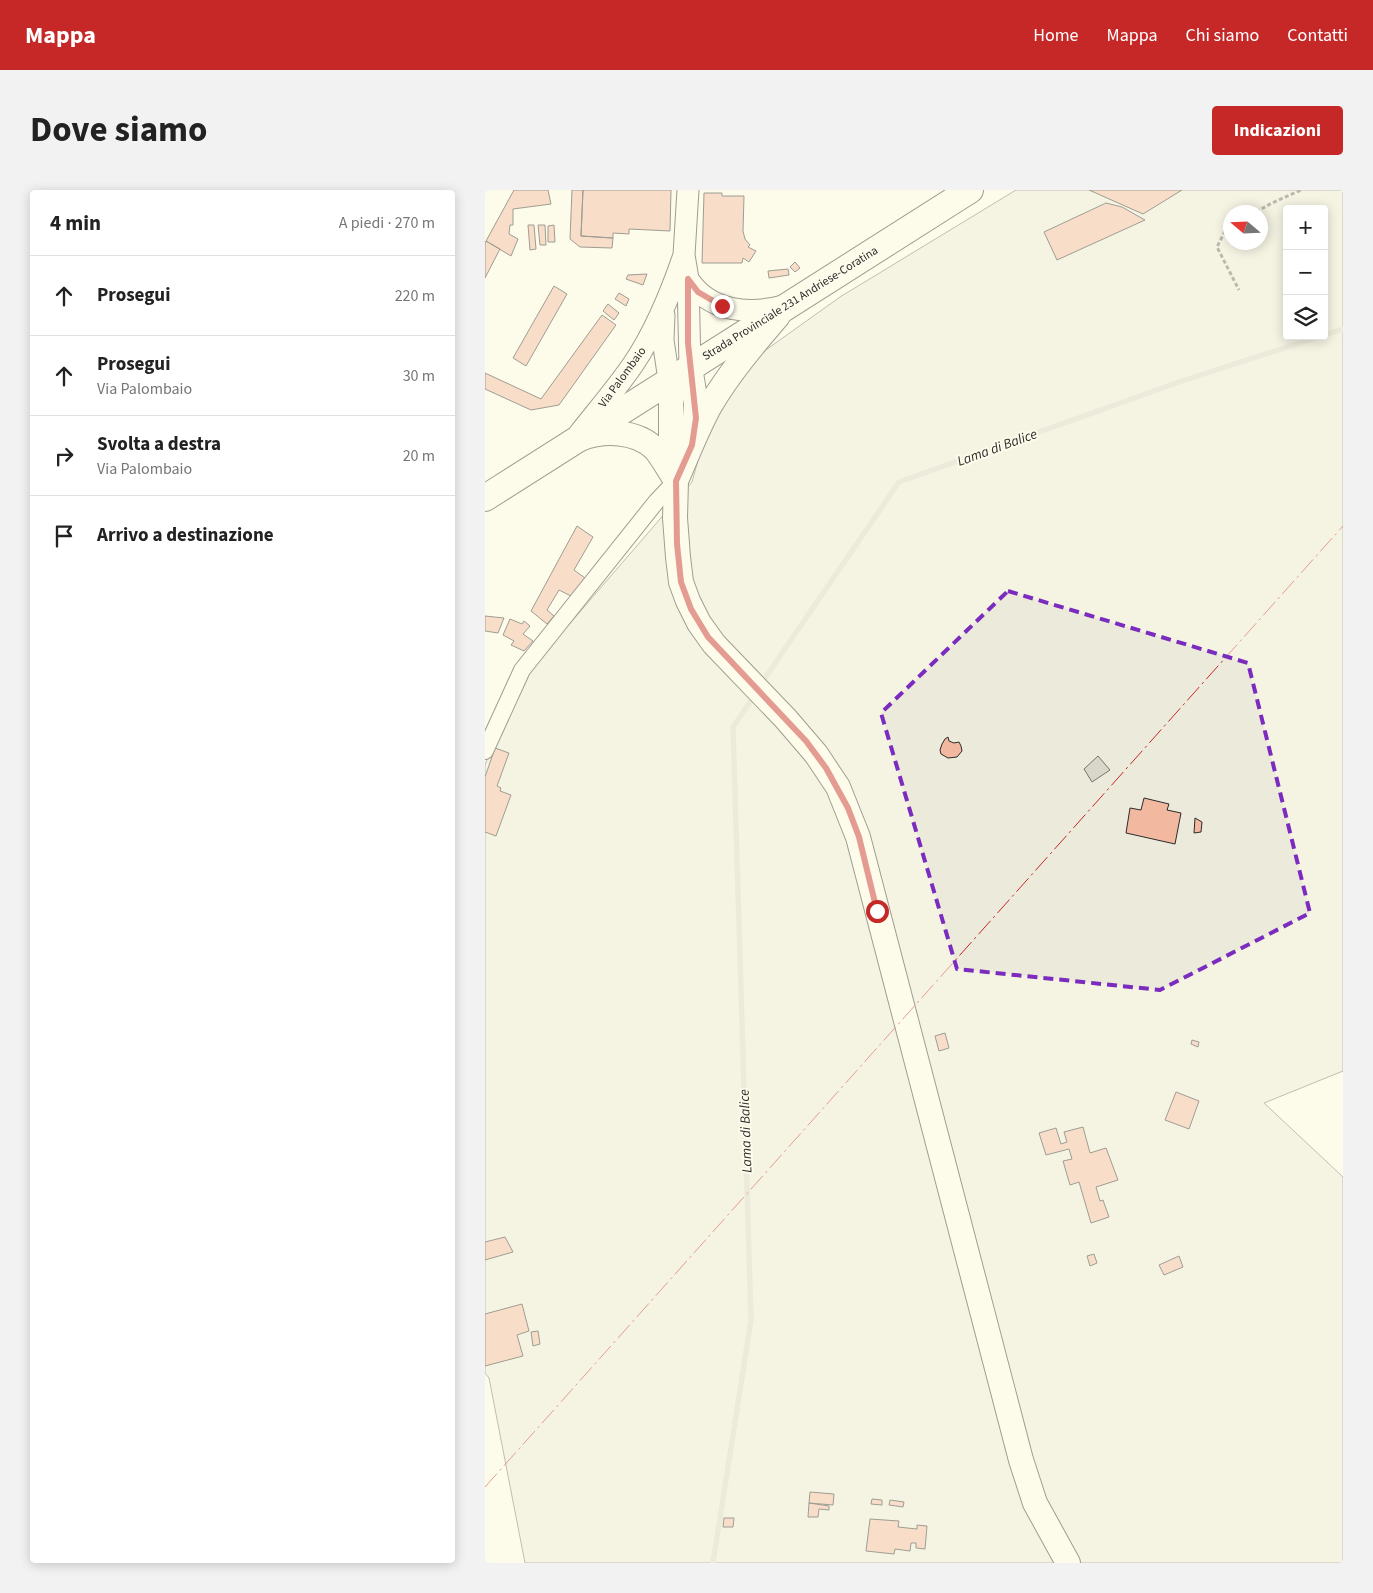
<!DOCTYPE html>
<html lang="it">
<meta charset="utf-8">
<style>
body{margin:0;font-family:"Source Sans 3",sans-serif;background:#f2f2f2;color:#222}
.controls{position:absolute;right:15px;top:15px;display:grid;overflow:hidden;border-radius:5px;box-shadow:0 2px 12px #0003}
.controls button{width:45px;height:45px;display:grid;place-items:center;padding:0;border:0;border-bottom:1px solid #e0e0e0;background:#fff;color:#222;font:25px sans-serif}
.compass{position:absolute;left:738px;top:15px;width:45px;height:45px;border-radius:50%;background:#fff;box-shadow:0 2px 12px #0003;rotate:289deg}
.stop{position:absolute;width:15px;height:15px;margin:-11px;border:4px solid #c62828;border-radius:50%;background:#fff}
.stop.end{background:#c62828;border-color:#fff;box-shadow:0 1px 5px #0008}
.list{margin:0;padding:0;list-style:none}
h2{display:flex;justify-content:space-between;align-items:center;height:65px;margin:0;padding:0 20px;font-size:21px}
h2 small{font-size:16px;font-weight:400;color:#767676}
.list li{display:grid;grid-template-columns:32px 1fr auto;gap:15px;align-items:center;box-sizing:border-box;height:80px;padding:0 20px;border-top:1px solid #e0e0e0}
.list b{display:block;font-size:19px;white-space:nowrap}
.list p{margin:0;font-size:16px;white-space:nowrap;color:#767676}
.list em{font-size:16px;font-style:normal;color:#767676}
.icon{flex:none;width:28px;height:28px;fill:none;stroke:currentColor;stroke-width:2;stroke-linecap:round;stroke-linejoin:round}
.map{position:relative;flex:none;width:858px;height:1373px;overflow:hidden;border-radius:5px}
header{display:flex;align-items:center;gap:30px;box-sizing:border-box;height:70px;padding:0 25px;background:#c62828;color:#fff}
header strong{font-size:24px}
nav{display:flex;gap:28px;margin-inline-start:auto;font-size:18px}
.intro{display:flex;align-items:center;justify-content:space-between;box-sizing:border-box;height:120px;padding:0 30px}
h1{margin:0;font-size:35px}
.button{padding:12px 22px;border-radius:5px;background:#c62828;color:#fff;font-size:18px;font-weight:700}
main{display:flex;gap:30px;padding:0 30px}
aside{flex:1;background:#fff;border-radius:5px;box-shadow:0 2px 12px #0003}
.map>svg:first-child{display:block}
.green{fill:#ecebdb;stroke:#74746e;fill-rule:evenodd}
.water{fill:#d8d7c9;stroke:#74746e}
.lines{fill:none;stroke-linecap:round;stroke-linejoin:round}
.stream{stroke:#d8d7c9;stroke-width:5.5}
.building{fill:#f2b8a0;stroke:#2b2b2b}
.minor-casing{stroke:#2b2b2b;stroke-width:18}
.tertiary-casing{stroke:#2b2b2b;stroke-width:23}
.secondary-casing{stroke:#2b2b2b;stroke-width:26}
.primary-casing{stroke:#2b2b2b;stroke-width:28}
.path{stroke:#6a6964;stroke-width:3;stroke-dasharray:4 2.5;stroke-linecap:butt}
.minor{stroke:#fdfbea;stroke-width:16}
.tertiary{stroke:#fdfbea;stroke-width:21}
.secondary{stroke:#fdfbea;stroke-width:24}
.primary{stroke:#fdfbea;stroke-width:26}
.power{stroke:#c62828;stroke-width:1;stroke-dasharray:18 4 2.5 4;stroke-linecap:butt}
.route{stroke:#c62828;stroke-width:6}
.marked{fill:none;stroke:#7b2cbf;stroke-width:4;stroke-dasharray:10 6;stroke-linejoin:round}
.labels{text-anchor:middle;stroke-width:4;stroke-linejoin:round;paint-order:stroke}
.street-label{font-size:12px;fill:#2b2b2b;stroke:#fdfbea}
.water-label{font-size:14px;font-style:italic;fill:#2b2b2b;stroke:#fdfbea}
</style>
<header>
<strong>Mappa</strong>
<nav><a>Home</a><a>Mappa</a><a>Chi siamo</a><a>Contatti</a></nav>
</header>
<div class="intro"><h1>Dove siamo</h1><a class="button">Indicazioni</a></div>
<main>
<aside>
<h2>4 min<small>A piedi · 270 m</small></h2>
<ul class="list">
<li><svg class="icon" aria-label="ahead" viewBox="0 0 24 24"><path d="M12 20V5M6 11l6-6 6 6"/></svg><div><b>Prosegui</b></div><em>220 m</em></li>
<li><svg class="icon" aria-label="ahead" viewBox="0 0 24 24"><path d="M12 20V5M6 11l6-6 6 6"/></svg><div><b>Prosegui</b><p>Via Palombaio</p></div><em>30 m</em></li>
<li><svg class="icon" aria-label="right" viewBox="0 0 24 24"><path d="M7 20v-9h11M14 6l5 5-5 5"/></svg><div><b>Svolta a destra</b><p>Via Palombaio</p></div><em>20 m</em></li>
<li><svg class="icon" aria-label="arrive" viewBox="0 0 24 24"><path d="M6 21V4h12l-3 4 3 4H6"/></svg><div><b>Arrivo a destinazione</b></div></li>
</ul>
</aside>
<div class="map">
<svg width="858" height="1373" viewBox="0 0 858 1373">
<rect width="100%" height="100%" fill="#fdfbea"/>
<path class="green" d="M531 0H858V881L779 913 858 987V1373H40L4 1188 0 1183V575L30 497 207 292 223 234 278 162 355 107ZM802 19H839V146H802ZM746 22H776V52H746Z"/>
<path class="water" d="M613 566 625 580 607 592 599 579Z"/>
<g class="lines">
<path class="stream" d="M839 145 858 139
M280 488 414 292 694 192 836 146
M228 1373 266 1130 248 537 265 512"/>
</g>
<path class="building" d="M29 0H63L66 14 28 19V35H25L24 44 33 49 26 66 1 51Z
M87 0H98L96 46 128 48 127 58 95 57 85 49Z
M98 0H186L185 41 144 39V44L128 43V48L96 46Z
M604 0H697L658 24Z
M219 3H237V6H259L258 41 260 49 265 55 263 57 271 61 264 72 258 68 257 73H217Z
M621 13 637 17 660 30 572 70 559 42Z
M43 35H49L51 59 45 60Z
M53 35H60L61 55H55Z
M69 35 70 52H63V36Z
M1 51 15 59 0 88V53Z
M310 72 315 78 310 82 305 77Z
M303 79 304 85 284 88 283 81Z
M162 84 158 95 141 89 143 85Z
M69 96 82 104 41 176 28 168Z
M134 103 144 109 141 116 130 109Z
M123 114 134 123 129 130 118 121Z
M117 125 131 135 74 215 46 220 0 199V183L56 209Z
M92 336 108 347 89 380 100 388 86 406 74 400 62 420 69 426 62 434 46 421Z
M0 426 19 428 13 443 0 441Z
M25 429 37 434 39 431 45 436 38 444 48 451 39 461 26 455 29 451 18 445Z
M463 547 464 551 469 553 474 552 476 556 477 561 472 567 463 568 456 564 455 560 457 554 460 549Z
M10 558 24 563 12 596 16 598 15 601 26 605 11 646 0 642V587Z
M659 608 684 614 682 620 696 623 690 654 641 643 645 618 656 620Z
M710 628 717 632 716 642 709 643Z
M460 843 464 858 454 861 450 846Z
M707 850 714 852 713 857 706 854Z
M691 902 714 911 704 939 680 930Z
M598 937 605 963 621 958 633 990 611 997 615 1011 618 1010 624 1027 606 1033 594 992 585 995 578 971 587 969 584 959 561 965 554 943 571 938 576 954 582 952 579 942Z
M20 1047 28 1062 0 1070V1052Z
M609 1064 612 1073 605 1076 602 1066Z
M694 1066 698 1077 679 1085 674 1075Z
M37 1114 44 1141 32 1145 38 1166 0 1176V1124Z
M53 1141 55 1154 48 1156 46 1142Z
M325 1302 349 1304 348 1315 324 1313Z
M387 1309 397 1310V1315L386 1314Z
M405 1310 419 1312 418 1317 404 1315Z
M324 1313 344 1316V1320L334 1319 333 1327H323Z
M239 1328H249L248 1337H238Z
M385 1329 414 1331 413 1337 432 1339V1335L442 1336 440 1359 431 1358V1353H426L425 1361 410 1359 409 1364 381 1361Z"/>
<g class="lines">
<defs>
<path id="minor" d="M0 561 37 480 171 312 191 291"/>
<path id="tertiary" d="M203 0 199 65 203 89 205 177
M203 89C224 122 264 125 299 116
M179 125 178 150 184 190
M94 244C112 221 132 198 149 173 171 140 186 103 199 65"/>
<path id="secondary" d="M205 177 211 214 209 241
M184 190 186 207V266L191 291 190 328 193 367 196 392 203 411 214 433 229 454 301 529 331 564 353 597 373 647 536 1270 550 1313 583 1373
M95 249C118 240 151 240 170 259 177 267 182 277 188 286
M191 291C202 266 212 239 226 214 245 182 269 154 293 126"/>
<path id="primary" d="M0 308 485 0"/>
</defs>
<use href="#minor" class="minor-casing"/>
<use href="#tertiary" class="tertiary-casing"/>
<use href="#secondary" class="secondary-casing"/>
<use href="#primary" class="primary-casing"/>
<path class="path" d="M771 22 787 13 816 0
M746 38 740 41 732 57 754 100"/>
<use href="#minor" class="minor"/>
<use href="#tertiary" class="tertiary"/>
<use href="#secondary" class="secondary"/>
<use href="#primary" class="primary"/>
<path class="power" d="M0 1297 858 336"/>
</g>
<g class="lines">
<path class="route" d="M237 116 213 102 203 89V153L211 228 207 255 191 291 192 354 196 392 206 419 223 447 321 551 341 578 363 618 374 647 392 721"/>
</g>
<path d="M0 0H858V1373H0ZM523 401 763 473 825 723 675 800 472 779 396 523Z" fill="#fdfbea" fill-opacity=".55" fill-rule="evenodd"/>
<path class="marked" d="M523 401 763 473 825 723 675 800 472 779 396 523Z"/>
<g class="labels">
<g class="street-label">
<text transform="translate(305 113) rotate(-32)" y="4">Strada Provinciale 231 Andriese-Coratina</text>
<text transform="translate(137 187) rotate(-54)" y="4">Via Palombaio</text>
</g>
<g class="water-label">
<text transform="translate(512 257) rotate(-20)" y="5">Lama di Balice</text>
<text transform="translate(260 941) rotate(-92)" y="5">Lama di Balice</text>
</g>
</g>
</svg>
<div class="controls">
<button>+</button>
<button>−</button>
<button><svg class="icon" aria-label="layers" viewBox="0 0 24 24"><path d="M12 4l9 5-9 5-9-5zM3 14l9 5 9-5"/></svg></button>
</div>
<svg class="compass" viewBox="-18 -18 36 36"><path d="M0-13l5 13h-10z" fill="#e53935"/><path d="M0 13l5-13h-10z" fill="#767676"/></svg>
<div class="stop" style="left:392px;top:721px"></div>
<div class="stop end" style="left:237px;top:116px"></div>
</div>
</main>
